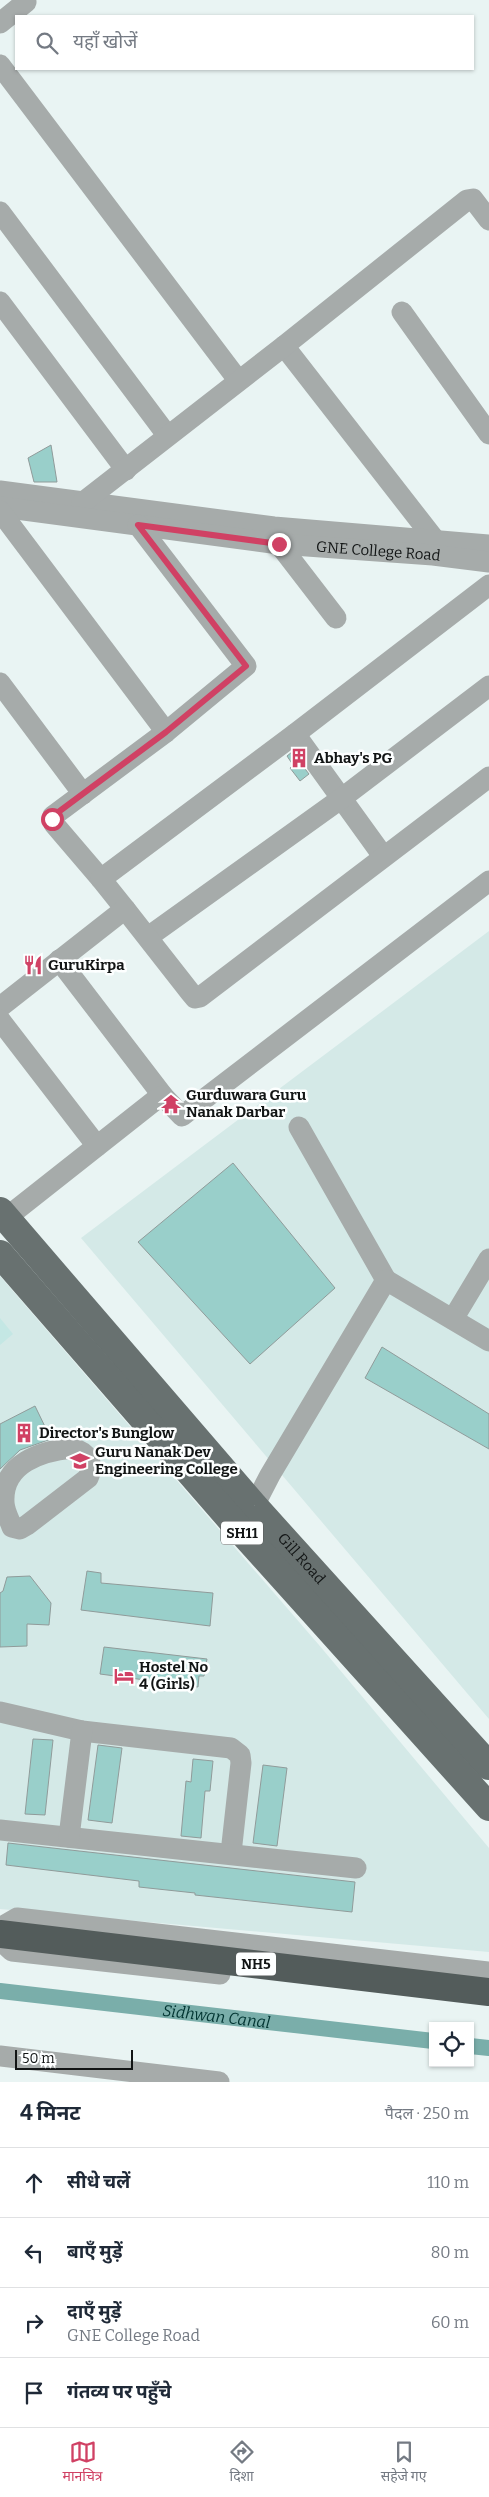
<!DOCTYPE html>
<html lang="hi">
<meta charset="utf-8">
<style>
body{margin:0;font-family:Bitter,"Noto Sans Devanagari",serif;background:#f6f6f7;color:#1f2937}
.controls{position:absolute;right:15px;bottom:15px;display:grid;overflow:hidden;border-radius:0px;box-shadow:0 1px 4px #0004}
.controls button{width:45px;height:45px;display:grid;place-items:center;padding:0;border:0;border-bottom:1px solid #e0e1e3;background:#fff;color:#1f2937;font:25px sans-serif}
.scale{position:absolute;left:15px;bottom:12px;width:118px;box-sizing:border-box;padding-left:5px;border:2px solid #121515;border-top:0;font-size:14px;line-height:18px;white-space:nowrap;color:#121515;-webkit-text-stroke:4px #fdffff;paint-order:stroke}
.stop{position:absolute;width:15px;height:15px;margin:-11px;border:4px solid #d04164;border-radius:50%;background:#fff}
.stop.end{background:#d04164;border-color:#fff;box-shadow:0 1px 5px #0008}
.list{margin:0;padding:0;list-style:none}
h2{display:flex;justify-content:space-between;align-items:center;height:65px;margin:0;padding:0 20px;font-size:21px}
h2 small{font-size:16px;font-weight:400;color:#747a83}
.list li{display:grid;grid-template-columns:32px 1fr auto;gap:15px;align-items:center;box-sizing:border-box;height:70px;padding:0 20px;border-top:1px solid #e0e1e3}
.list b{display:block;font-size:19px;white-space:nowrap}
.list p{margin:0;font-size:16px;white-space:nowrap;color:#747a83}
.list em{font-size:16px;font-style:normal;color:#747a83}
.icon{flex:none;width:28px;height:28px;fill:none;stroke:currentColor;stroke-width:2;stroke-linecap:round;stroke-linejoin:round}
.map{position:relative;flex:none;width:489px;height:2082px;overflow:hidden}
.search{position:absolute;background:#fff;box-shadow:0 1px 4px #0004;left:15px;right:15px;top:15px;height:55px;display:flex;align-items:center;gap:12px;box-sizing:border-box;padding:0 18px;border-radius:0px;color:#747a83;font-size:19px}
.sheet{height:345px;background:#fff}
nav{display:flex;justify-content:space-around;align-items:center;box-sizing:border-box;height:70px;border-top:1px solid #e0e1e3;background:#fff;font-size:14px;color:#747a83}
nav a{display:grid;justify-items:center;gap:2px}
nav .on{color:#d04164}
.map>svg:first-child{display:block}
.built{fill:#d4e9e7}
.green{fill:#c4e7e4}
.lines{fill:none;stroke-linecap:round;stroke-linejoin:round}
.canal{stroke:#7aaeaa;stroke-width:16}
.building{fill:#99cfca;stroke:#909b9a}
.minor{stroke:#a6abaa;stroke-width:21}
.major{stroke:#687170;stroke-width:28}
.highway{stroke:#535c5b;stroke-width:28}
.route{stroke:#d04164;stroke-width:6}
.labels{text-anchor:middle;stroke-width:5;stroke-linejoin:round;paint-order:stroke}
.shield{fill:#fdffff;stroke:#585b5b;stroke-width:1}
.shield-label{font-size:14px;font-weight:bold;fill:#121515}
.street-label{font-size:15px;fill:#121515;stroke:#fdffff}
.poi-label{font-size:15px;font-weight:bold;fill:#121515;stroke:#fdffff;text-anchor:start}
.water-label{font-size:16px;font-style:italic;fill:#003431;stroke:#fdffff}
</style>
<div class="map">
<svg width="489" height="2082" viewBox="0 0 489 2082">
<rect width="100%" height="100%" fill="#e9f4f3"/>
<path class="built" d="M489 931V1719L81 1238Z
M0 1276 319 1645 489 1848V1952L0 1909Z"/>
<path class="green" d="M0 1318 13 1334 0 1345Z"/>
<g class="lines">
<g class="canal">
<path id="s1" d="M0 1991 433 2041"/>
<path d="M470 2046 489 2048"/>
</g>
</g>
<path class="building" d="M51 445 57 482H34L28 458Z
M292 752 309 774 300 781 290 768 293 765 287 756Z
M233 1163 335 1288 250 1364 138 1242Z
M382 1347 489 1414V1449L365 1378Z
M35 1406 51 1439 20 1450 0 1469V1424Z
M87 1571 101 1573V1583L213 1593 210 1626 81 1610Z
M30 1576 51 1603 49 1625 27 1624V1646L0 1647V1593L3 1591 7 1577Z
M104 1647 207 1659 204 1676H199L198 1687 100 1674Z
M33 1739 53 1740 45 1815 25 1814Z
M98 1745 122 1748 112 1823 88 1820Z
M193 1759 213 1761 210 1791H205L201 1838 181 1836 186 1781 191 1782Z
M263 1765 287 1768 277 1846 253 1843Z
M8 1843 355 1882 352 1912 195 1895V1893L139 1887V1881L6 1865Z"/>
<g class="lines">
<g class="minor">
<path d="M0 23 26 2 25 0"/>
<path d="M0 65 238 380"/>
<path d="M0 212 167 435"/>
<path d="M0 302 126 470"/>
<path d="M402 312 489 434"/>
<path d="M284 346 435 540"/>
<path d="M0 491 274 527 489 545"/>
<path d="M82 503 284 346 467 200 473 199 489 220"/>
<path id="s2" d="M0 507 279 544 433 555 489 562"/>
<path d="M0 511 166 732"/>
<path d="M279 544 336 618"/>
<path d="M0 683 83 794"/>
<path d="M295 734 383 856"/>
<path d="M101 879 54 824 53 816 166 732 246 666 138 525"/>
<path d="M125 909 101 879 295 734 489 585"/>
<path d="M148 937 342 798 489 686"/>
<path d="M59 960 163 1096"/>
<path d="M0 1007 125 909 190 992 195 998 200 997 489 777"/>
<path d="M0 1020 97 1146"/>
<path d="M299 1127 386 1280"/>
<path d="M6 1218 158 1098 163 1096 182 1116 489 881"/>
<path d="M453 1319 489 1259"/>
<path d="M72 1448C87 1452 95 1463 88 1478L27 1525 20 1529 12 1527C9 1519 4 1510 4 1502 2 1463 42 1451 72 1448Z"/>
<path d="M254 1506 270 1475 386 1280 489 1341"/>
<path d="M0 1712 82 1731 231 1748 240 1755 241 1763 231 1853"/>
<path d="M0 1830 356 1868"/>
<path d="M69 1837 82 1731"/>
<path d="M0 1928 17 1918 489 1972"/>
<path d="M0 1940 12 1951 220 1974"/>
<path d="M0 2056 219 2082"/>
</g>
<g class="major">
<path id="s3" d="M0 1211 254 1506 489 1766"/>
<path d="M0 1254 233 1522 489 1807"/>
</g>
<path class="highway" d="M0 1934 489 1992"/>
</g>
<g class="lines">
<path class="route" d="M52 819 53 816 166 732 246 666 138 525 279 544"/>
</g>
<defs>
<symbol id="building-bare" viewBox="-9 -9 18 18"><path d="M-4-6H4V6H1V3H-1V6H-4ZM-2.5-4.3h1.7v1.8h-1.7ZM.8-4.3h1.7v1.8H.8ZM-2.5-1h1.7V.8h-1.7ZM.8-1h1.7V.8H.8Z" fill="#d04164" stroke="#fdffff" stroke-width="2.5" paint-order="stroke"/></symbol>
<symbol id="restaurant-bare" viewBox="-9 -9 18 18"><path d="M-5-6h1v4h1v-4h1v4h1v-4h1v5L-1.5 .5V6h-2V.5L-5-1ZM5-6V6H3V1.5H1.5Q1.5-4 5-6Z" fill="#d04164" stroke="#fdffff" stroke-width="2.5" paint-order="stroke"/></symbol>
<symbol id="temple-bare" viewBox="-9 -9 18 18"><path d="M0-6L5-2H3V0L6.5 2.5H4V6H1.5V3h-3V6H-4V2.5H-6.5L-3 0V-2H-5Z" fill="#d04164" stroke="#fdffff" stroke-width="2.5" paint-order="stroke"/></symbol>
<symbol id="university-bare" viewBox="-9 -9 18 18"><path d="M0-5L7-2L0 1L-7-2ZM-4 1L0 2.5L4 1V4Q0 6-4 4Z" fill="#d04164" stroke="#fdffff" stroke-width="2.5" paint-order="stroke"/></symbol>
<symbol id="hotel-bare" viewBox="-9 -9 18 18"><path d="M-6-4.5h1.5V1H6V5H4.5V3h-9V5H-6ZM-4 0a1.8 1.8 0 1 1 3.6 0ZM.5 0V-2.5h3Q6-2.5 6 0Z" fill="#d04164" stroke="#fdffff" stroke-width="2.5" paint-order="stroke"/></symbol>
</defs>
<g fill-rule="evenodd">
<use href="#building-bare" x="285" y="744" width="28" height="28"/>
<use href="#restaurant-bare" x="19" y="951" width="28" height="28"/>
<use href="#temple-bare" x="157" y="1090" width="28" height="28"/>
<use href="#building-bare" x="10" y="1419" width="28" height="28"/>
<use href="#university-bare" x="66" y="1447" width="28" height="28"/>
<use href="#hotel-bare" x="110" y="1662" width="28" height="28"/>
</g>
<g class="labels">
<g class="shield">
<rect x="221" y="1521.5" width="42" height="23" rx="4"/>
<rect x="236" y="1952.5" width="40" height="23" rx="4"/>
</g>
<g class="shield-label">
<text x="242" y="1538">SH11</text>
<text x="256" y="1969">NH5</text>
</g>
<g class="street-label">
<text dy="5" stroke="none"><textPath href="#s2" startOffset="381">GNE College Road</textPath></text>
<text dy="5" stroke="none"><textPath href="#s3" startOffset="460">Gill Road</textPath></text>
</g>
<g class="poi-label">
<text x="314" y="763">Abhay's PG</text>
<text x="48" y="970">GuruKirpa</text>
<text x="186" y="1100">Gurduwara Guru<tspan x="186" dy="17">Nanak Darbar</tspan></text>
<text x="39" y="1438">Director's Bunglow</text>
<text x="95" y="1457">Guru Nanak Dev<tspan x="95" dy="17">Engineering College</tspan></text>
<text x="139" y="1672">Hostel No<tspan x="139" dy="17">4 (Girls)</tspan></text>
</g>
<g class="water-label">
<text dy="6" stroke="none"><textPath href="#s1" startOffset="218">Sidhwan Canal</textPath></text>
</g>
</g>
</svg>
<div class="controls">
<button><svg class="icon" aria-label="locate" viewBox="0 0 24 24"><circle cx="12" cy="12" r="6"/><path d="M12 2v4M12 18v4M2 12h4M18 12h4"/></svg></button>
</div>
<div class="scale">50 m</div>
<div class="stop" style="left:52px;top:819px"></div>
<div class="stop end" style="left:279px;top:544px"></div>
<div class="search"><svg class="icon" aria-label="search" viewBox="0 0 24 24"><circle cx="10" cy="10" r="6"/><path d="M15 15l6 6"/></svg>यहाँ खोजें</div>
</div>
<section class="sheet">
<h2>4 मिनट<small>पैदल · 250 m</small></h2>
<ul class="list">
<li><svg class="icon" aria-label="ahead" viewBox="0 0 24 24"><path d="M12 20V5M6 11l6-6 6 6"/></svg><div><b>सीधे चलें</b></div><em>110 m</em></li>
<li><svg class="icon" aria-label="left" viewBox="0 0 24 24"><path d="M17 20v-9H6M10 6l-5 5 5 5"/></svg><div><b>बाएँ मुड़ें</b></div><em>80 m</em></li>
<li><svg class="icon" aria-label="right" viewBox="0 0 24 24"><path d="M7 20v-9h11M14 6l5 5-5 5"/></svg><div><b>दाएँ मुड़ें</b><p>GNE College Road</p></div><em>60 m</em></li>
<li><svg class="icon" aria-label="arrive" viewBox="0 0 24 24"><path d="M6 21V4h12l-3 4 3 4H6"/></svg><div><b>गंतव्य पर पहुँचे</b></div></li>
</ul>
</section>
<nav>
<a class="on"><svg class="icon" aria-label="map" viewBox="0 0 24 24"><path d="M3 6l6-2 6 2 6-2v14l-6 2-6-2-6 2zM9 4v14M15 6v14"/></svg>मानचित्र</a>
<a><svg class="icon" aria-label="directions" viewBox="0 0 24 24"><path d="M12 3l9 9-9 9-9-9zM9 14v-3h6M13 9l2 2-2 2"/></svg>दिशा</a>
<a><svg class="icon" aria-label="saved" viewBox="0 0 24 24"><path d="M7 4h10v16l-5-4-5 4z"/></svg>सहेजे गए</a>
</nav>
